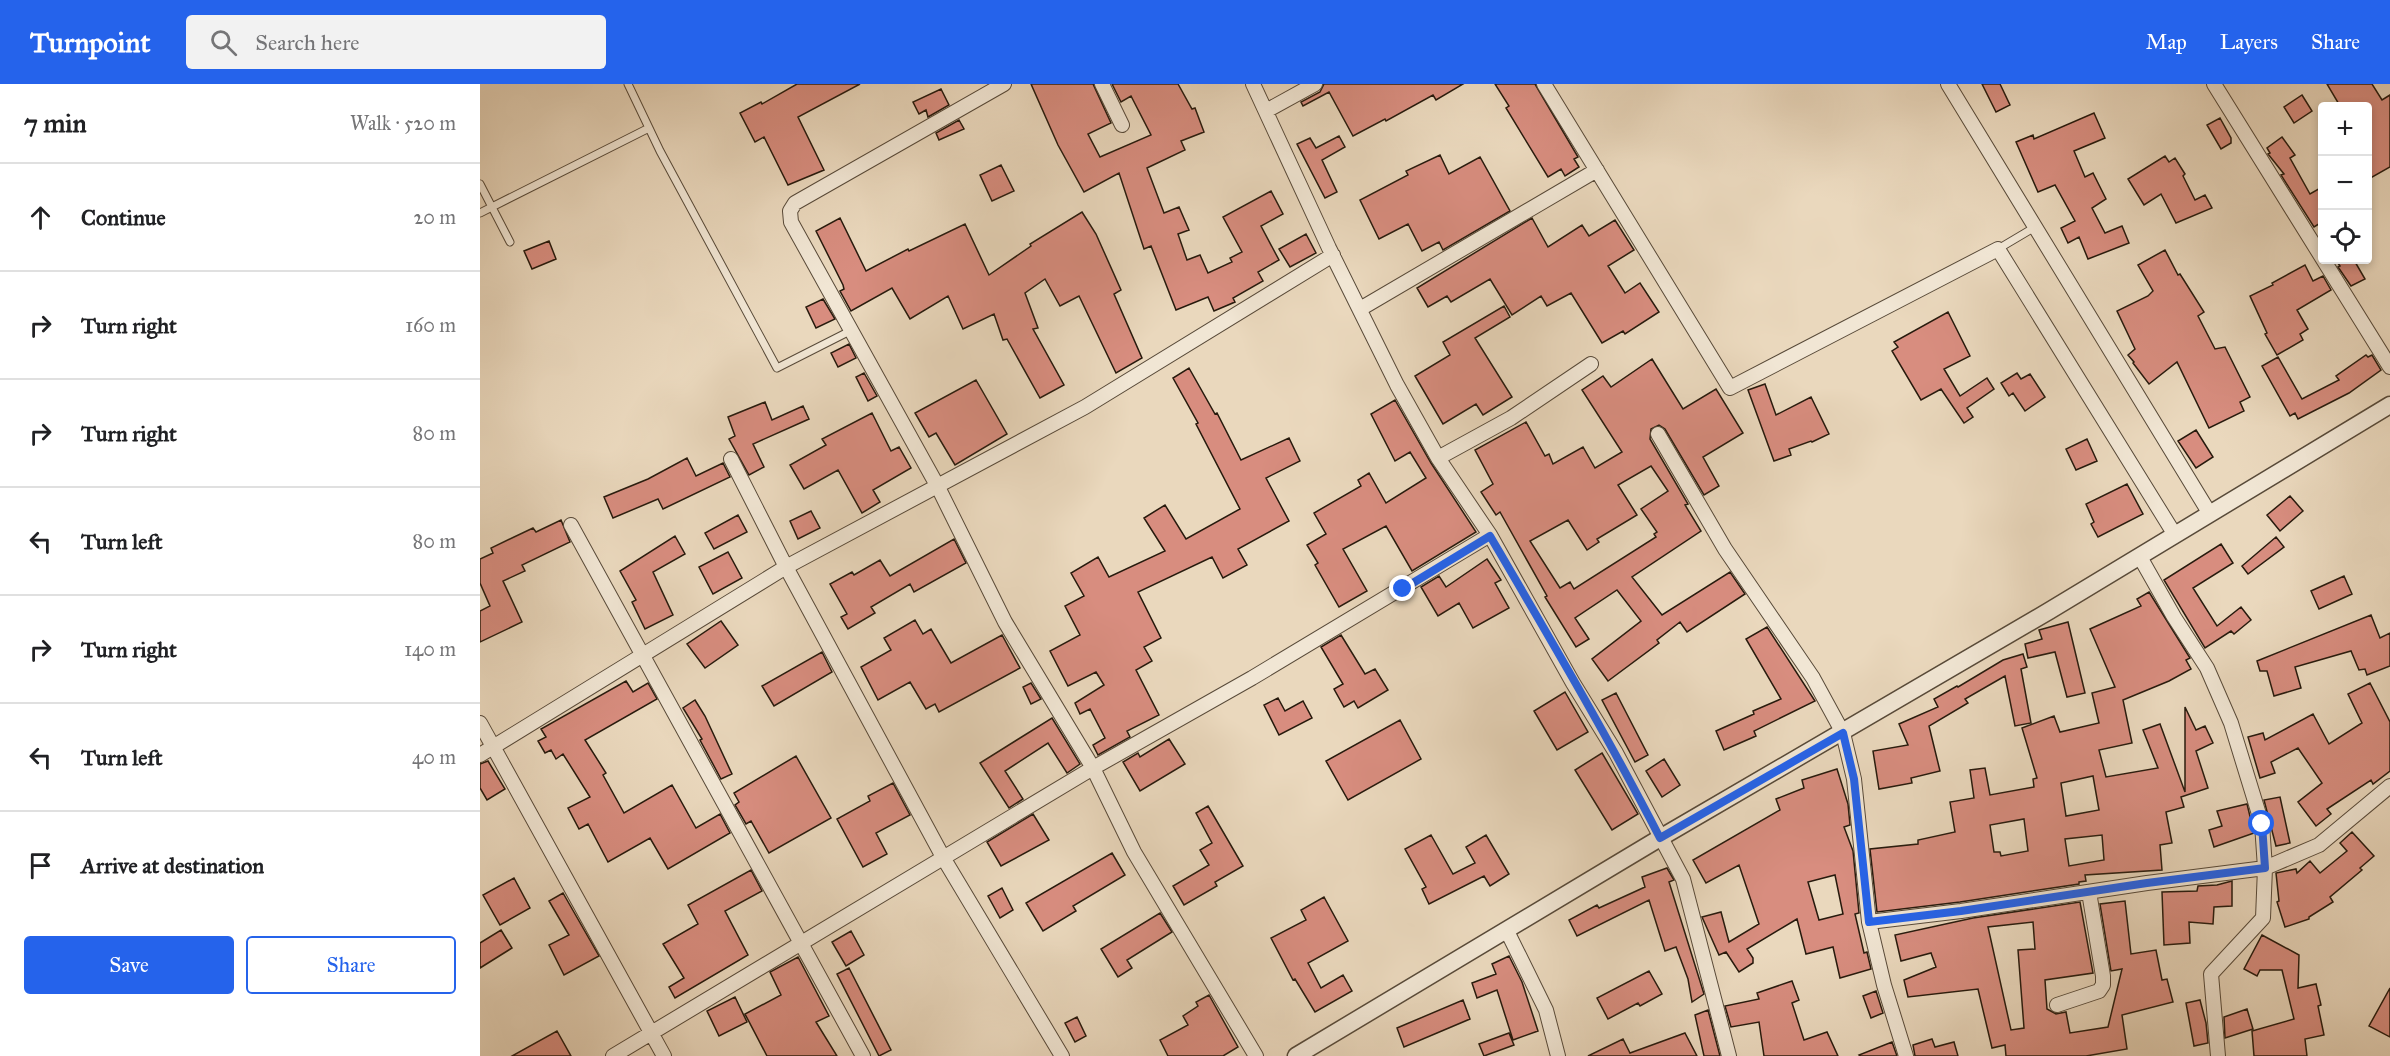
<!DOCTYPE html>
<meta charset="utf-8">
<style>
body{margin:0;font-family:"IM FELL Great Primer",serif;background:#f2f2f2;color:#202124}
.controls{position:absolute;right:18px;top:18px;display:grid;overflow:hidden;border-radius:6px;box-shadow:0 3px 9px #0003}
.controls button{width:54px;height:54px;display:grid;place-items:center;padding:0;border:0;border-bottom:2px solid #e0e0e0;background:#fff;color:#202124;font:30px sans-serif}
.stop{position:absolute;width:18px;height:18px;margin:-14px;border:4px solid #2563eb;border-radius:50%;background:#fff}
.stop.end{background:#2563eb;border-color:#fff;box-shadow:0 2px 6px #0008}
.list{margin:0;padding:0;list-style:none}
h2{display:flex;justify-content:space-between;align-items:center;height:78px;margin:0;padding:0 24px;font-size:26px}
h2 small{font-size:20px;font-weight:400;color:#757577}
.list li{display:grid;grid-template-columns:39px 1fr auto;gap:18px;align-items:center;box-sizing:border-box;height:108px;padding:0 24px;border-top:2px solid #e0e0e0}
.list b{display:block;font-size:22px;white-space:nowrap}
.list em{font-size:20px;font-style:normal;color:#757577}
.actions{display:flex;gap:12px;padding:18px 24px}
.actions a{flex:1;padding:14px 0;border:2px solid #2563eb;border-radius:6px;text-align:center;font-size:21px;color:#2563eb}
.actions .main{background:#2563eb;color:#fff}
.icon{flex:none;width:33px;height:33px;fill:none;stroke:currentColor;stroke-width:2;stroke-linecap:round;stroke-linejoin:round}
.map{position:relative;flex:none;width:1910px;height:972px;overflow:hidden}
header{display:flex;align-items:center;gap:36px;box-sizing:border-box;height:84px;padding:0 30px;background:#2563eb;color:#fff}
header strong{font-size:28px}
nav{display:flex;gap:33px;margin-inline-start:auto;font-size:21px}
.search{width:420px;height:54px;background:#f2f2f2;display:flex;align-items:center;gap:15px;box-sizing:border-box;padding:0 21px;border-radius:6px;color:#757577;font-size:22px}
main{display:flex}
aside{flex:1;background:#fff}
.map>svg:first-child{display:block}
.building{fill:#d88d7f;stroke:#271a0d;stroke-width:1.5;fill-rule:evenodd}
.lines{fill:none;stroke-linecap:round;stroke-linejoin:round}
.service-casing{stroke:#584a39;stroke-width:9}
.minor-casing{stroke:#584a39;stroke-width:16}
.tertiary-casing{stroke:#584a39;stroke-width:19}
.service{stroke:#f1e6d4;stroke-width:7}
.minor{stroke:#f1e6d4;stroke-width:14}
.tertiary{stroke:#f1e6d4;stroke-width:16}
.route{stroke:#2563eb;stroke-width:8}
</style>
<header>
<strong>Turnpoint</strong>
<div class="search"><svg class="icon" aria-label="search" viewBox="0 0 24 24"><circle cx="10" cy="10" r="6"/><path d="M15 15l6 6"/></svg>Search here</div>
<nav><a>Map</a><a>Layers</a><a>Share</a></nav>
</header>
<main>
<aside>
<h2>7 min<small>Walk · 520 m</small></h2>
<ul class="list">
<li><svg class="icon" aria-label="ahead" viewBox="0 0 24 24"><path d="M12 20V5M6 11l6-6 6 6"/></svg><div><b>Continue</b></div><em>20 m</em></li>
<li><svg class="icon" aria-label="right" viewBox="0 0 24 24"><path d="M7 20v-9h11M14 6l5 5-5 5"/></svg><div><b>Turn right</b></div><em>160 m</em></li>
<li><svg class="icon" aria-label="right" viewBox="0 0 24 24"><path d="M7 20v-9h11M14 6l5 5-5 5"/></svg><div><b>Turn right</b></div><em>80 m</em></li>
<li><svg class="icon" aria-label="left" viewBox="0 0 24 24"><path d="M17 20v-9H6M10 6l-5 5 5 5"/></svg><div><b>Turn left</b></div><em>80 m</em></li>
<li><svg class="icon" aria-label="right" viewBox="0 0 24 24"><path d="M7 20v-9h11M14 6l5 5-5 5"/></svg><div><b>Turn right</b></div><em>140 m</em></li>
<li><svg class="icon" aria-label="left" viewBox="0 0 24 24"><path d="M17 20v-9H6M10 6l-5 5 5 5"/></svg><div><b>Turn left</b></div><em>40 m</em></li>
<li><svg class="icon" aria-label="arrive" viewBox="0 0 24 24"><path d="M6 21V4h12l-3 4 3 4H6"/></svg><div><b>Arrive at destination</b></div></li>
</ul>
<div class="actions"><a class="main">Save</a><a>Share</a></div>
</aside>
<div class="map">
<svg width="1910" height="972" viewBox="0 0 1910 972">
<rect width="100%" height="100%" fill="#ead8bd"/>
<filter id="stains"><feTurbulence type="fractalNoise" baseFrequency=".00333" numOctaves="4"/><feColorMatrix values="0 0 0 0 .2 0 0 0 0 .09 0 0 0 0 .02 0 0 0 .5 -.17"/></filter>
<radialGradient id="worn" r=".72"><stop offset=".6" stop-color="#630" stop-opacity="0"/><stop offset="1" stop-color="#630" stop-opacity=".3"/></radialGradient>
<path class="building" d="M317 0H380L318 33 344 86 308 101 284 53 275 58 260 29 281 18 282 20Z
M551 0H613L631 39 608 50 620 73 671 51 651 12 641 18 632 0H698L712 25 715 24 724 48 701 57 705 66 667 84 684 129 699 123 709 146 698 150 707 176 720 171 728 189 752 178 750 174 762 168 743 133 791 107 803 130 781 142 799 176 778 188 783 197 753 214 755 218 734 227 728 213 696 226 671 162 664 165 639 89 604 108 578 61Z
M844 0H983L956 16 953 11 906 37 905 35 873 52 849 8 823 22 821 18 840 8Z
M1015 0H1055L1098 73 1094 75 1099 83 1085 92 1081 85 1068 93 1026 24 1029 22Z
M1502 0H1520L1530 21 1516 28Z
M1847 0H1892L1902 16 1910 11V83L1887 96V22H1860Z
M461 5 469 21 448 33 446 26 439 30 433 18Z
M1822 11 1832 27 1814 39 1804 23Z
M1614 29 1625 54 1594 67 1605 93 1613 89 1626 115 1612 124 1625 149 1642 142 1649 159 1608 175 1599 153 1588 159 1581 144 1595 137 1575 101 1558 108 1536 58 1553 51 1554 55Z
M1740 34 1751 54V59L1741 65 1727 41Z
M479 36 484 45 459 56 456 49Z
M859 52 865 63 842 76 857 108 845 114 817 60 830 54 836 64Z
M1802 53 1815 71 1810 74 1830 110 1842 103V138L1834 143 1801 91 1804 90 1788 70 1790 69 1787 64Z
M960 71 969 90 1000 73 1030 127 963 166 959 158 942 167 928 140 899 155 880 116 928 91 926 87Z
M1685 72 1689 78 1695 74 1705 90 1703 92 1715 116 1725 111 1732 124 1696 139 1681 110 1664 121 1648 95Z
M521 81 534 107 512 117 500 91Z
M602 128 616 150 641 206 634 210 662 274 636 289 599 212 580 222 565 195 545 209 558 244 553 245 584 301 560 314 527 255 523 256 514 230 483 245 468 212 430 235 412 204 371 227 360 207 364 205 363 201 336 147 360 134 386 187 428 165 429 167 485 140 509 191 551 162 550 160Z
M1052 134 1068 163 1102 141 1109 152 1135 136 1154 166 1128 182 1145 209 1160 199 1179 228 1145 250 1143 247 1122 259 1091 209 1067 222 1061 212 1032 231 1010 195 971 218 967 212 948 223 937 204Z
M826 150 836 169 810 183 799 165Z
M69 157 76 175 52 185 44 167Z
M1685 166 1698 191 1700 190 1724 228 1718 232 1735 265 1745 263 1770 313 1760 318 1764 327 1729 344 1697 278 1669 300 1653 279 1654 278 1648 271 1655 265 1637 227 1668 212 1673 207 1658 181Z
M1856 176H1874L1885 195 1871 202 1858 183 1860 182Z
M1825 181 1833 197 1843 192 1851 206 1817 226 1828 245 1820 250 1823 256 1797 271 1785 250 1787 249 1770 212 1793 201 1792 199Z
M343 215 355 235 336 244 326 223Z
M1024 222 1030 233 995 254 1032 313 1003 331 996 320 963 340 935 292 970 271 963 258Z
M1468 228 1490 272 1464 285 1480 312 1507 294 1514 305 1487 324 1493 333 1484 339 1461 305 1441 316 1412 267 1418 263 1414 258Z
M369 260 376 274 358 283 351 269Z
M1886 271 1888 273 1892 271 1901 286 1869 309 1818 335 1815 329 1810 332 1782 282 1798 273 1822 315 1859 296 1856 292Z
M1172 275 1203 325 1236 305 1263 349 1223 373 1239 402 1224 411 1185 345 1179 341 1171 345 1170 355 1208 420 1205 421 1221 447 1152 493 1182 531 1250 488 1265 510 1207 548 1200 538 1177 556 1179 559 1128 597 1112 575 1161 537 1137 506 1095 534 1109 555 1096 563 1065 513 1067 512 1020 428 1016 431 1001 408 1013 400 995 366 1046 338 1065 372 1069 370 1073 380 1103 363 1115 384 1142 368 1102 306 1123 292 1131 303ZM1171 382 1188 407 1161 425 1177 448 1174 450 1176 453 1094 505 1090 498 1080 504 1050 457 1088 436 1107 466 1119 458 1117 455 1157 431 1138 401Z
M709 284 735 330 737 329 761 376 809 354 820 377 786 394 809 437 758 465 767 481 743 494 732 473 658 508 681 554 664 563 672 577 656 586 679 631 647 647 650 653 618 671 613 661 625 654 610 625 600 630 595 619 624 601 616 588 588 602 570 567 600 551 585 522 604 512 591 489 618 473 629 493 685 467 664 434 685 421 706 455 760 425 716 340 718 339 693 294Z
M384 289 397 312 388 317 376 293Z
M1537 289 1541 295 1550 290 1565 313 1545 327 1533 309 1529 312 1521 299Z
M496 296 527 350 475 381 456 349 449 353 435 329Z
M1285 300 1296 331 1331 313 1349 350 1332 358 1331 357 1309 365 1311 371 1294 377 1268 306Z
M915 316 951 379 996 448 932 487 906 442 863 465 887 507 859 523 835 481 838 479 827 461 846 450 834 429 881 402 878 396 889 389 906 419 946 394 930 368 915 377 891 330Z
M285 318 292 336 323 322 329 335 273 360 284 383 269 391 249 355 255 352 248 333Z
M392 329 411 367 419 363 431 384 393 406 400 418 382 429 358 386 324 405 310 381 346 361 342 355Z
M1716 346 1733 373 1716 384 1698 357Z
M1607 355 1617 377 1596 386 1586 365Z
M207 374 216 392 243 379 250 393 183 425 178 415 133 434 124 413 168 395Z
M1647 400 1663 430 1618 453 1611 440 1614 438 1606 420Z
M1810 412 1823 427 1800 447 1787 431Z
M331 427 340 444 318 455 310 437Z
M258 431 267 448 234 465 225 449Z
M81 436 90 458 42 481 45 487 23 497 42 538 0 558V527L10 522 0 499V475L13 469 11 464 53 444 56 448Z
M195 452 205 470 173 488 193 531 165 545 152 518 156 516 140 487Z
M1796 453 1804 463 1768 490 1762 482Z
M474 455 486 479 434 508 430 500 391 523 395 529 368 545 361 533 367 530 350 500 372 488 374 491 400 476 410 492Z
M1741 460 1753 479 1713 504 1737 542 1761 523 1771 536 1754 550 1751 547 1725 564 1684 496Z
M248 468 262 494 233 510 219 483Z
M1007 475 1021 496 1015 499 1029 524 993 544 979 519 958 532 941 503 959 492 966 503Z
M1864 492 1872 510 1839 525 1831 507Z
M1669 508 1710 574 1706 576 1711 585 1689 597 1643 616 1652 659 1619 666 1626 693 1678 684 1663 646 1680 640 1705 708V623L1716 646 1725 642 1733 659 1716 667 1728 704 1701 713 1704 723 1686 728 1692 759 1680 761 1682 786 1605 791 1606 797 1599 798V800L1480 818 1397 828 1390 765 1438 760V756L1475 748 1470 718 1494 714 1490 686 1505 684 1510 711 1554 703 1553 695 1557 694 1542 644 1574 632 1580 648 1619 639 1612 609 1635 603 1610 545 1661 522 1657 515ZM1613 692 1619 726 1586 732 1581 699ZM1544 735 1548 767 1521 772 1520 768H1514L1510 741ZM1622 751 1624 776 1589 782 1585 755Z
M1891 531 1900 554 1910 549V582L1887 591 1885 585 1879 586 1871 567 1815 583 1821 604 1794 612 1787 587H1780L1777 577Z
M435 536 443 550 451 545 471 579 522 551 540 584 459 628 455 620 446 625 430 598 398 616 381 583 411 566 404 554Z
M241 537 258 561 225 584 207 560Z
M1588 538 1605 609 1587 613 1575 568 1548 574 1545 560 1562 555 1559 546Z
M1287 543 1335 617 1274 647 1276 652 1244 666 1236 647 1274 630 1273 627 1301 615 1266 555Z
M861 551 885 590 895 585 908 606 878 624 874 617 864 623 854 605 863 600 841 563Z
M342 568 352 588 294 622 282 602Z
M1543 570 1547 583 1541 585 1551 639 1535 642 1525 592 1485 615 1488 619 1449 642 1460 687 1431 694 1432 699 1399 705 1393 667 1428 661 1419 640 1458 623 1454 615 1477 602 1478 603 1523 576Z
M146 597 153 608 168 599 177 615 105 656 126 689 123 691 144 729 192 701 216 744 240 730 250 749 188 785 170 754 128 778 108 740 99 745 88 724 110 713 83 670 76 675 71 666 65 669 58 657 66 653 61 645Z
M551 599 561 615 551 620 543 603Z
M1890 599 1910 638V687L1893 700 1891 696 1847 725 1851 730 1836 742 1818 718 1842 699 1818 664 1791 678 1795 689 1780 694 1768 653 1783 649 1785 656 1833 630 1849 660 1882 639 1868 610Z
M1085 608 1108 648 1077 666 1054 627Z
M1136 609 1168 671 1155 678 1122 616Z
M798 614 805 627 823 617 832 634 799 651 784 621Z
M215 616 225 632 252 690 241 695 220 656 222 655 203 624Z
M572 634 600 680 587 689 568 659 525 687 543 715 529 724 500 679Z
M920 636 941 675 868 716 846 677Z
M689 655 705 680 660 707 643 678 658 669 660 673Z
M1122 669 1158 730 1132 746 1095 686Z
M316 672 351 734 289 769 271 737 266 740 255 721 259 718 254 709Z
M1184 675 1200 701 1182 713 1166 687Z
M8 677 25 705 7 716 0 704V680Z
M1357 685 1368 720 1370 741 1364 743 1373 767 1379 829 1375 830 1384 869 1387 868 1391 885 1360 894 1353 863 1326 870 1317 835 1267 865 1273 874V879L1259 888 1246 868 1239 871 1222 833 1241 828 1249 858 1279 840 1259 781 1226 799 1213 776 1300 726 1296 715 1324 704 1322 696ZM1355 791 1363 830 1339 836 1328 798Z
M413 699 430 731 396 749 407 770 383 783 357 735 390 717 388 712Z
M1800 713 1810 759 1796 762 1784 716Z
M1767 720 1774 749 1734 763 1729 746 1742 742 1737 727Z
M728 722 763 782 735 798 737 802 704 821 693 802 729 781 720 766 732 759 716 729Z
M553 730 569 756 521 782 507 758Z
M1872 748 1894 772 1880 784 1882 786 1850 813 1853 818 1829 833V835L1805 843 1797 818 1799 817 1796 789 1816 785 1817 789 1830 777 1840 789 1867 767 1860 759Z
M951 751 973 790 995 779 986 763 1006 751 1029 790 1010 802 1004 792 949 820 942 805 946 803 925 765Z
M632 769 645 791 593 822 596 827 563 847 546 819Z
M1187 784 1194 796 1189 798 1224 910 1212 918 1208 895 1196 863 1185 867 1169 816 1097 852 1089 836 1117 821 1119 824 1165 803 1162 793Z
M271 786 282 807 245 827 268 871 195 914 189 903 204 894 183 860 218 840 208 821Z
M34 794 50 824 20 841 3 811Z
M1752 797V822L1734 823 1733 840 1709 838 1710 859 1684 861 1682 808 1717 807 1718 802 1737 801Z
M522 804 533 826 520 834 508 812Z
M83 809 119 872 84 891 69 861 89 851 69 817Z
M844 813 868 857 828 879 841 904 863 891 872 907 835 928 815 895 813 896 791 854 826 836 821 826Z
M1645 817 1651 870 1676 866 1682 896 1687 895 1693 918 1642 931 1647 965 1606 972H1526L1525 961 1512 964 1498 905 1428 913 1424 896 1456 883 1451 869 1421 877 1415 851 1493 834 1600 818 1613 889 1565 896 1567 925 1576 930 1586 928 1590 949 1628 943 1642 885 1631 887 1620 820ZM1553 838 1555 865 1538 866 1544 944 1531 946 1508 843Z
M680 829 692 848 647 876 652 884 638 893 621 865Z
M21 846 32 864 0 884V859Z
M371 847 384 871 366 882 352 858Z
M1782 851 1819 871 1818 904 1836 900 1841 921 1838 922 1844 951 1825 955 1827 972H1774L1772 947 1814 935 1802 886H1780L1777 892 1764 885Z
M1029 872 1042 898 1058 947 1033 956 1017 906 997 914 992 899 1016 890 1012 880Z
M318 873 349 932 336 938 357 972H287L265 930 301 911 290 888Z
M369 884 411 966 399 972 357 890Z
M1169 887 1182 910 1160 922 1158 919 1128 935 1117 914Z
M1312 897 1319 916 1312 919 1324 956 1347 948 1358 972H1284L1279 938 1251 943 1245 922 1279 915 1277 909Z
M1910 904V953L1889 942Z
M1396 907 1403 929 1391 934 1383 912Z
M729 911 758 963 743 972H688L680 956 708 941 703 932 718 922 716 918Z
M255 913 267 938 239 952 227 927Z
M983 916 990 935 924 963 917 944Z
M1720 916 1726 939 1728 959 1714 962 1706 919Z
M1767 925 1773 945 1745 954 1744 933Z
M1228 926 1240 972H1224L1215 931Z
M597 933 606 952 595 958 585 939Z
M77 947 91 972H32Z
M1029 949 1034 961 1004 972 999 960Z
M1205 949 1217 972H1108L1143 955 1150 969Z
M1452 955 1455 963 1474 958 1478 972H1435L1433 961Z
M1412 958 1417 972H1380L1379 971Z"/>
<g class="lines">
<defs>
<path id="service" d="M148 0 180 67 297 284 370 247
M0 100 30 158
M0 129 169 44
M1518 165 1555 143"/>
<path id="minor" d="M524 0 315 119 310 127 311 138 458 403 525 538 613 684 654 768 776 972
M622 0 642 41
M773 0 849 164 917 301 958 374 1010 451 1093 599 1136 669 1203 795 1249 972
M1064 0 1250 304 1518 165 1695 451
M1468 0 1730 430
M1734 0 1910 283
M786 27 835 0
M880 225 1117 86
M1178 350 1245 465 1333 594 1363 649 1374 695 1389 838 1404 901 1426 972
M958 374 1031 334 1111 280
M251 375 306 483 464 775 582 972
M91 441 383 972
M1660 473 1694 533 1727 584 1751 639 1782 740 1785 784 1783 834 1731 890 1738 972
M0 639 184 972
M0 671 306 483 605 323 853 171
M1389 838 1481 827 1667 799 1785 784 1839 761 1910 702
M1027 847 1066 926 1078 972
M1577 921 1619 907 1623 901V892L1609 808
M133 972 613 684 772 594 1010 451"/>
<path id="tertiary" d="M816 972 1180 754 1569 527 1910 321"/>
</defs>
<use href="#service" class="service-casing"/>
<use href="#minor" class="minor-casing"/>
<use href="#tertiary" class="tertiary-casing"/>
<use href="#service" class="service"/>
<use href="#minor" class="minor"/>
<use href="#tertiary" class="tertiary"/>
</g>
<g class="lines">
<path class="route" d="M923 505 1010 452C1068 551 1127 651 1180 754L1363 649 1374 695 1389 838 1481 827 1667 799 1785 784 1782 740"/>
</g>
<rect width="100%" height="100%" filter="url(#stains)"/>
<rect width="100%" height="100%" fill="url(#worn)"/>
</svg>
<div class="controls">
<button>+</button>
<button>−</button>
<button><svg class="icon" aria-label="locate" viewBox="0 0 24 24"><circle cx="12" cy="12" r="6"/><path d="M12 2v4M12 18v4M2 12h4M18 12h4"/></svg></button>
</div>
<div class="stop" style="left:1782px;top:740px"></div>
<div class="stop end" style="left:923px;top:505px"></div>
</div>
</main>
